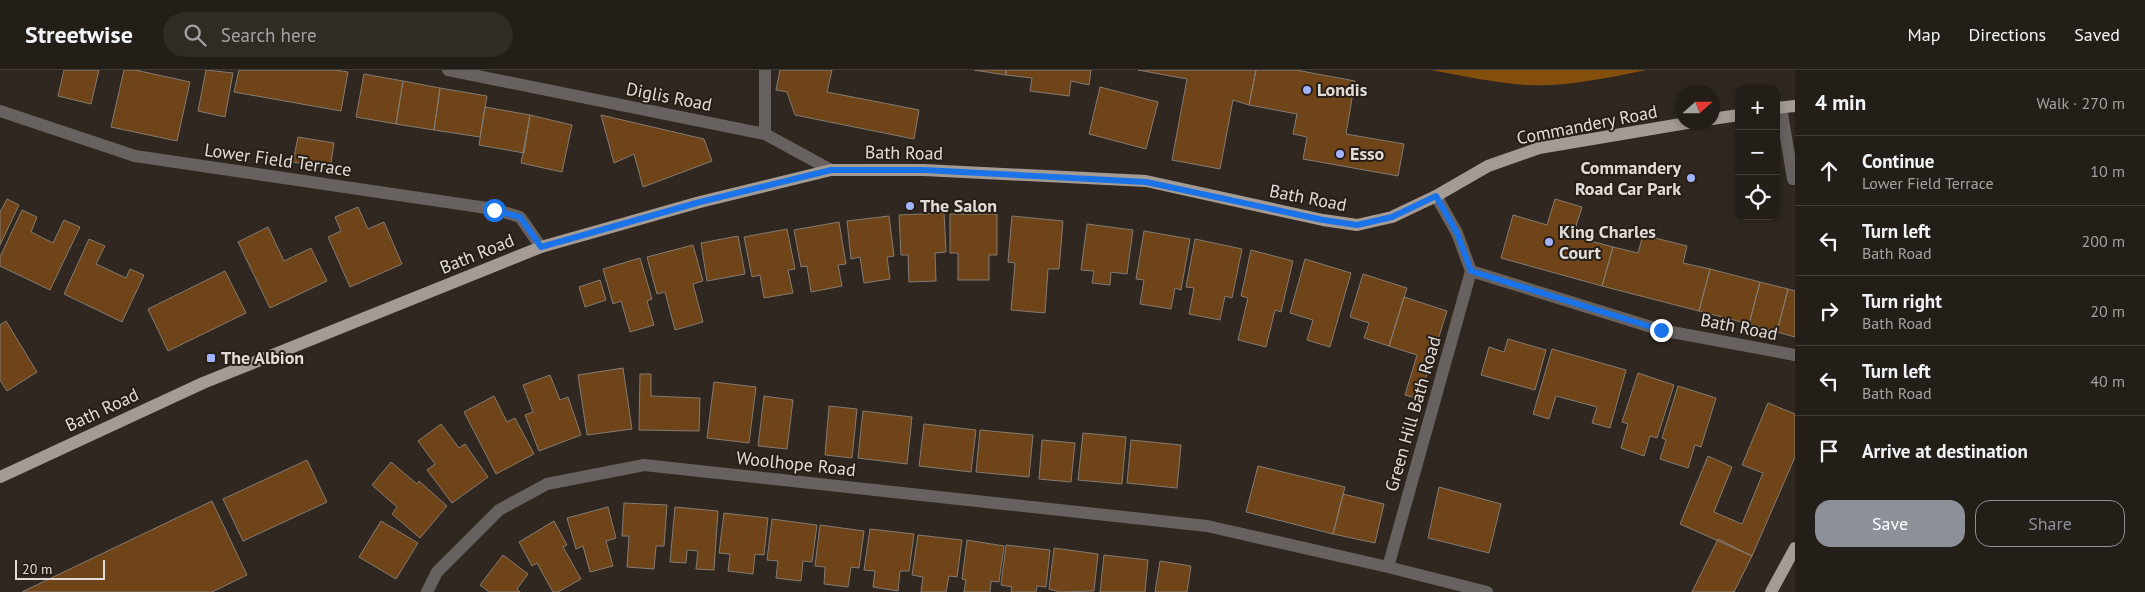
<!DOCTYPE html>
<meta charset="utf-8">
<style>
body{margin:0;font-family:"PT Sans",sans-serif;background:#302b25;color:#f1f3f6}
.controls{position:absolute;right:15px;top:15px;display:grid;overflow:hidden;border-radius:10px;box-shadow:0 2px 8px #0003}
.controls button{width:45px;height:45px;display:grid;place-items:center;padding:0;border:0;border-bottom:1px solid #413c37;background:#241e18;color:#f1f3f6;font:25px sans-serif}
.compass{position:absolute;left:1675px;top:15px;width:45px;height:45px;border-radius:50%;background:#241e18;box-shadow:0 2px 8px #0003;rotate:69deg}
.scale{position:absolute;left:15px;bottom:12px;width:90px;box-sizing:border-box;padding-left:5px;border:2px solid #e2dcd8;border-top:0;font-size:14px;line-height:18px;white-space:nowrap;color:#e2dcd8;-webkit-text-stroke:4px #261e17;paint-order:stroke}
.stop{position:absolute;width:15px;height:15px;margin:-11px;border:4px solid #1a73e8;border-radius:50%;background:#fff}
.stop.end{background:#1a73e8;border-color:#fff;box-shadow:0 1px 5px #0008}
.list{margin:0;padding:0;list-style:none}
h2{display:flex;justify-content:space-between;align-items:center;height:65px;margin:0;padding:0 20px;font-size:21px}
h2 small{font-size:16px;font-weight:400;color:#a3a2a2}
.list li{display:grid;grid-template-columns:32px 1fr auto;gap:15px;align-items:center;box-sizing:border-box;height:70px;padding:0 20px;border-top:1px solid #413c37}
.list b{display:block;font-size:19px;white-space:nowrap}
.list p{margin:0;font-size:16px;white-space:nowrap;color:#a3a2a2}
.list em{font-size:16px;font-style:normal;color:#a3a2a2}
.actions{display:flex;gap:10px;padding:15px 20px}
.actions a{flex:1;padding:11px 0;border:1px solid #8c9099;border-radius:15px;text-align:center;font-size:18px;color:#8c9099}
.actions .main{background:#8c9099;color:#fff}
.icon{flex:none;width:28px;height:28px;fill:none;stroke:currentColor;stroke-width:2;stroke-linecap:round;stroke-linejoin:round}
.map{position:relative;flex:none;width:1795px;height:522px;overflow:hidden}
header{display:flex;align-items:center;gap:30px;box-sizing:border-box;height:70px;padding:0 25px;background:#241e18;border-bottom:1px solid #413c37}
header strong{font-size:24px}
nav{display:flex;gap:28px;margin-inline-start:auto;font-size:18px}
.search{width:350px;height:45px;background:#302b25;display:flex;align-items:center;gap:12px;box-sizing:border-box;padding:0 18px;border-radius:28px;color:#a3a2a2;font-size:19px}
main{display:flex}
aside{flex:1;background:#241e18}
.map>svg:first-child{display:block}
.water{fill:#844e0d}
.building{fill:#6e4418;stroke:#847b72}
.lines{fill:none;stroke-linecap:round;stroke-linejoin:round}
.service{stroke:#67625f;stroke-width:12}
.minor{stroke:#67625f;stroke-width:12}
.primary{stroke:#a49b94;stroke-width:12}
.route{stroke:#1a73e8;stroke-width:6}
.poi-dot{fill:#a1b3fd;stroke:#261e17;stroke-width:2}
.labels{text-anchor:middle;stroke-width:4;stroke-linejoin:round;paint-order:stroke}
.poi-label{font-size:18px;font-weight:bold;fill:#e2dcd8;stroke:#261e17;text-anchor:start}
.street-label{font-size:18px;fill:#e2dcd8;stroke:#261e17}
</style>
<header>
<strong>Streetwise</strong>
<div class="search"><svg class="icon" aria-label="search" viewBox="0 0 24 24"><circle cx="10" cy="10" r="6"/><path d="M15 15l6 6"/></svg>Search here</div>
<nav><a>Map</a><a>Directions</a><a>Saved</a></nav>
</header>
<main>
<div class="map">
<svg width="1795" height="522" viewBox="0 0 1795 522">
<rect width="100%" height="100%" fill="#302820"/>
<path class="water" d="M1431 0H1646C1607 8 1567 17 1527 15 1495 13 1463 6 1431 0Z"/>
<path class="building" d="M64 0H99L91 34 58 26Z
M124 0H135L190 12 177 71 111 57Z
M206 0 233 3 225 47 198 41Z
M239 0H335L348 2 341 41 234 22Z
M780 0H832L827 22 919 40 914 69 795 45 787 22 776 20Z
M974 0H1006V5Z
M1006 0H1091L1089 15 1071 11 1069 26 1030 21 1032 8 1006 5Z
M1138 0H1256L1249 35 1233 30 1220 99 1172 90 1187 9Z
M1256 0H1296L1355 11 1346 64 1404 74 1398 106 1303 89 1307 67 1293 64 1297 44 1249 35Z
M364 4 403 11 396 54 356 47Z
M403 11 440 18 434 60 396 54Z
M1100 17 1158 32 1146 79 1089 64Z
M440 18 487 26 480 67 434 60Z
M485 37 530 45 524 83 479 75Z
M530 45 572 55 562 102 521 93Z
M601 45 704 69 712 91 643 117 634 84 614 93Z
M298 67 334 73 330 99 293 92Z
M7 129 19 135 0 175V142Z
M1555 129 1582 137 1573 166 1613 177 1602 216 1501 188 1513 145 1547 155Z
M358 137 368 159 384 152 402 194 350 217 328 167 341 161 335 147Z
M22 140 37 147 31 162 53 173 64 150 80 157 50 220 0 196V187Z
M944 143 946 182 935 183 936 211 909 212 908 185H901L899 145Z
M950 144H997V185H989V210H958V183H950Z
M889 146 894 186 887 187 890 209 864 213 860 187 851 189 847 151Z
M1012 146 1063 151 1059 199H1048L1045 243 1011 240 1015 193 1008 192Z
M839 152 846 194 838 195 842 216 811 222 807 196 801 197 794 160Z
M1087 154 1133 160 1127 204 1111 202 1110 215 1092 213 1094 201 1081 200Z
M268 157 284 191 311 178 327 211 270 238 238 172Z
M787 159 795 199 788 200 793 223 764 228 760 205 752 207 744 167Z
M1144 161 1190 169 1181 220 1175 218 1171 239 1140 234 1144 210 1136 209Z
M1643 165 1687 176 1683 193 1710 199 1699 241 1602 216 1613 177 1638 183Z
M738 166 745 204 707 211 701 173Z
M89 169 105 176 96 194 126 208 130 199 144 205 122 252 64 224Z
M1195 169 1242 179 1232 228 1225 226 1220 250 1189 244 1194 218 1186 217Z
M693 175 703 211 693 214 703 252 675 260 665 222 657 224 647 187Z
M1251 180 1293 191 1281 242 1275 240 1266 277 1238 270 1248 228 1241 226Z
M640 188 652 229 647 231 654 255 630 262 621 231 613 234 603 199Z
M1305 189 1351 203 1330 277 1307 270 1313 250 1290 243Z
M1710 199 1760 212 1749 254 1699 241Z
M225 201 246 243 168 281 148 239Z
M1363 204 1407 218 1389 276 1364 268 1369 253 1350 247Z
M600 210 606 230 585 237 579 217Z
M1760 212 1788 219 1777 262 1749 254Z
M1788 219 1795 221V267L1777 262Z
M1404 227 1447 241 1419 329 1405 325 1417 285 1389 276Z
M6 251 37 302 7 321 0 310V255Z
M1508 269 1546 280 1535 320 1481 305 1489 277 1504 282Z
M1552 279 1626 300 1610 358 1592 353 1597 337 1556 326 1549 349 1533 344Z
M623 298 632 359 587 365 578 305Z
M1638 303 1674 315 1657 368 1650 366 1644 386 1621 378 1628 354 1622 352Z
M640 304H651V326L700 328 699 361 639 360Z
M550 305 560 330 568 327 581 365 539 381 525 345 533 342 523 315Z
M714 312 756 317 749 373 707 368Z
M1678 316 1716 328 1701 377 1695 375 1688 398 1660 389 1666 370 1662 368Z
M494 326 507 352 515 348 534 384 496 404 464 342Z
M764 326 793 330 787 379 758 376Z
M1768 333 1795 344V387L1752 486 1680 454 1708 386 1732 397 1714 442 1742 454 1763 403 1742 395Z
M829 336 857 339 852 388 825 385Z
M863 341 912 347 907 394 858 388Z
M441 354 459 378 465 374 488 407 452 433 427 400 435 394 418 371Z
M924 354 976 360 971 402 919 396Z
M980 360 1033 365 1029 407 976 402Z
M1083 363 1126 367 1122 414 1078 410Z
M1042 370 1075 373 1071 412 1039 409Z
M1131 370 1181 375 1177 418 1127 413Z
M307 390 327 432 243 471 223 429Z
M391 392 417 414 419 411 447 436 420 468 392 444 397 437 372 415Z
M1258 396 1345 417 1333 464 1246 442Z
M1439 417 1501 434 1489 483 1428 468Z
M1343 424 1384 434 1375 473 1333 464Z
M212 431 247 505 212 522H22Z
M624 433 667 435 664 476H656L654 499 627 497 629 466H622Z
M608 437 616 468 606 471 613 496 590 502 583 476 576 479 567 448Z
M675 437 718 441 714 500 696 499 698 481 687 480 686 493 670 492Z
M724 443 768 448 764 485 755 484 753 504 728 501 730 484 719 483Z
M772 449 817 455 812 492 803 491 801 511 776 508 778 491 767 490Z
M381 451 418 473 396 509 359 487Z
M554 451 567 475 563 477 581 509 558 522H553L537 493 532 496 519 472Z
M820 455 864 461 859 498 851 497 848 517 824 514 825 497 815 496Z
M870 459 914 464 909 501H900L898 521 873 517 875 501 864 500Z
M918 465 962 470 957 507 949 506 946 522H921L923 507 912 505Z
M1718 469 1752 486 1734 522H1692Z
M967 470 1004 476 999 512 991 511 990 522H964L966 510 962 509Z
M1006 475 1050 480 1046 517 1037 516 1036 522H1011L1012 517 1001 515Z
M1054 478 1098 484 1094 521 1060 522 1049 519Z
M503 485 528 504 517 519 520 522H489L480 515Z
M1104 485 1148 490 1145 522H1100Z
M1160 491 1191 496 1187 522H1155Z"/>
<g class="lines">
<path class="service" d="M1781 38 1793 109"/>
<path class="minor" d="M448 0 765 64 831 100
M765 0V64
M0 41 135 86 494 139 520 147 541 177
M1436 126 1457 163 1471 201
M1471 201 1661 260 1795 285
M1388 497 1487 522
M427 522 437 502 499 440 547 414 644 395 1207 456 1388 497 1471 201"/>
<path class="primary" d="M1776 38 1795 36
M1712 49 1739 45
M0 407 203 313 541 177 700 132 831 100H924L1146 111 1323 150 1357 155 1392 147 1436 126 1488 96 1539 78 1693 52
M1771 522 1795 478"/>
</g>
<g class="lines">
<path class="route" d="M494 140 520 147 541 177 700 132 831 100H924L1146 112 1323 150 1357 155 1392 147 1436 126 1457 163 1471 201 1661 260"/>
</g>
<g class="poi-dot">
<circle cx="1307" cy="20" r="5"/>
<circle cx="1340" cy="84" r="5"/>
<circle cx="1691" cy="108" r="5"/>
<circle cx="910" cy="136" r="5"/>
<circle cx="1549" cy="172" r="5"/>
<rect x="206" y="283" width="10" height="10" rx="2.5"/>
</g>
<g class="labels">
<g class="poi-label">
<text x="1317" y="26">Londis</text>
<text x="1350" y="90">Esso</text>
<text x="1681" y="104" text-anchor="end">Commandery<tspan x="1681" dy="21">Road Car Park</tspan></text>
<text x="920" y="142">The Salon</text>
<text x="1559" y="168">King Charles<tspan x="1559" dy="21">Court</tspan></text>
<text x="221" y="294">The Albion</text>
</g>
<g class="street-label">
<text transform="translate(669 27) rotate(11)" y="6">Diglis Road</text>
<text transform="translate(1587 55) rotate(-11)" y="6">Commandery Road</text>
<text transform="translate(904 83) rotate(1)" y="6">Bath Road</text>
<text transform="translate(278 90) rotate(8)" y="6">Lower Field Terrace</text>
<text transform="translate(1308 128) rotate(11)" y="6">Bath Road</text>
<text transform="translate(477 184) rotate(-22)" y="6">Bath Road</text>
<text transform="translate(1739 257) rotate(11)" y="6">Bath Road</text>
<text transform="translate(102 340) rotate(-25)" y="6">Bath Road</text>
<text transform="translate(1413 344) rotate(-74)" y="6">Green Hill Bath Road</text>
<text transform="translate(796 394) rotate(6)" y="6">Woolhope Road</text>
</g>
</g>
</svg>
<div class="controls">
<button>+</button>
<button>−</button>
<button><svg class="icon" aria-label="locate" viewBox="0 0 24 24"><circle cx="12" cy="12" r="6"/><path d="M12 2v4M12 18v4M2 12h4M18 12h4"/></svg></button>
</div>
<svg class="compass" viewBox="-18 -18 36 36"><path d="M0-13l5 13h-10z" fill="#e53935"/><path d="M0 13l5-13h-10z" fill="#a3a2a2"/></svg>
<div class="scale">20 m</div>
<div class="stop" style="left:494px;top:140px"></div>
<div class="stop end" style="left:1661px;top:260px"></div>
</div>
<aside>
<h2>4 min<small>Walk · 270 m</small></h2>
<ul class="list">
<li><svg class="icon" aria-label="ahead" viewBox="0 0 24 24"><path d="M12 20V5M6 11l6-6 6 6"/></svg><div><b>Continue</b><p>Lower Field Terrace</p></div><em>10 m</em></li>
<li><svg class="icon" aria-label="left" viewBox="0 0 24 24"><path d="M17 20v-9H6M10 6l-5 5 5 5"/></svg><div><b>Turn left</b><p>Bath Road</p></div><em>200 m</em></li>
<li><svg class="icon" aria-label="right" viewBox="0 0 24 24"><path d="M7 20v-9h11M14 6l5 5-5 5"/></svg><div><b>Turn right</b><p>Bath Road</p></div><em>20 m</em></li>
<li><svg class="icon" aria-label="left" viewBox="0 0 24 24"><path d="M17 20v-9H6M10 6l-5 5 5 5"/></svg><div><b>Turn left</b><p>Bath Road</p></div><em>40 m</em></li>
<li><svg class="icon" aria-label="arrive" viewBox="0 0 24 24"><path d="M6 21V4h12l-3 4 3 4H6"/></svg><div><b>Arrive at destination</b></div></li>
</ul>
<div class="actions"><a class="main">Save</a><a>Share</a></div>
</aside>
</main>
